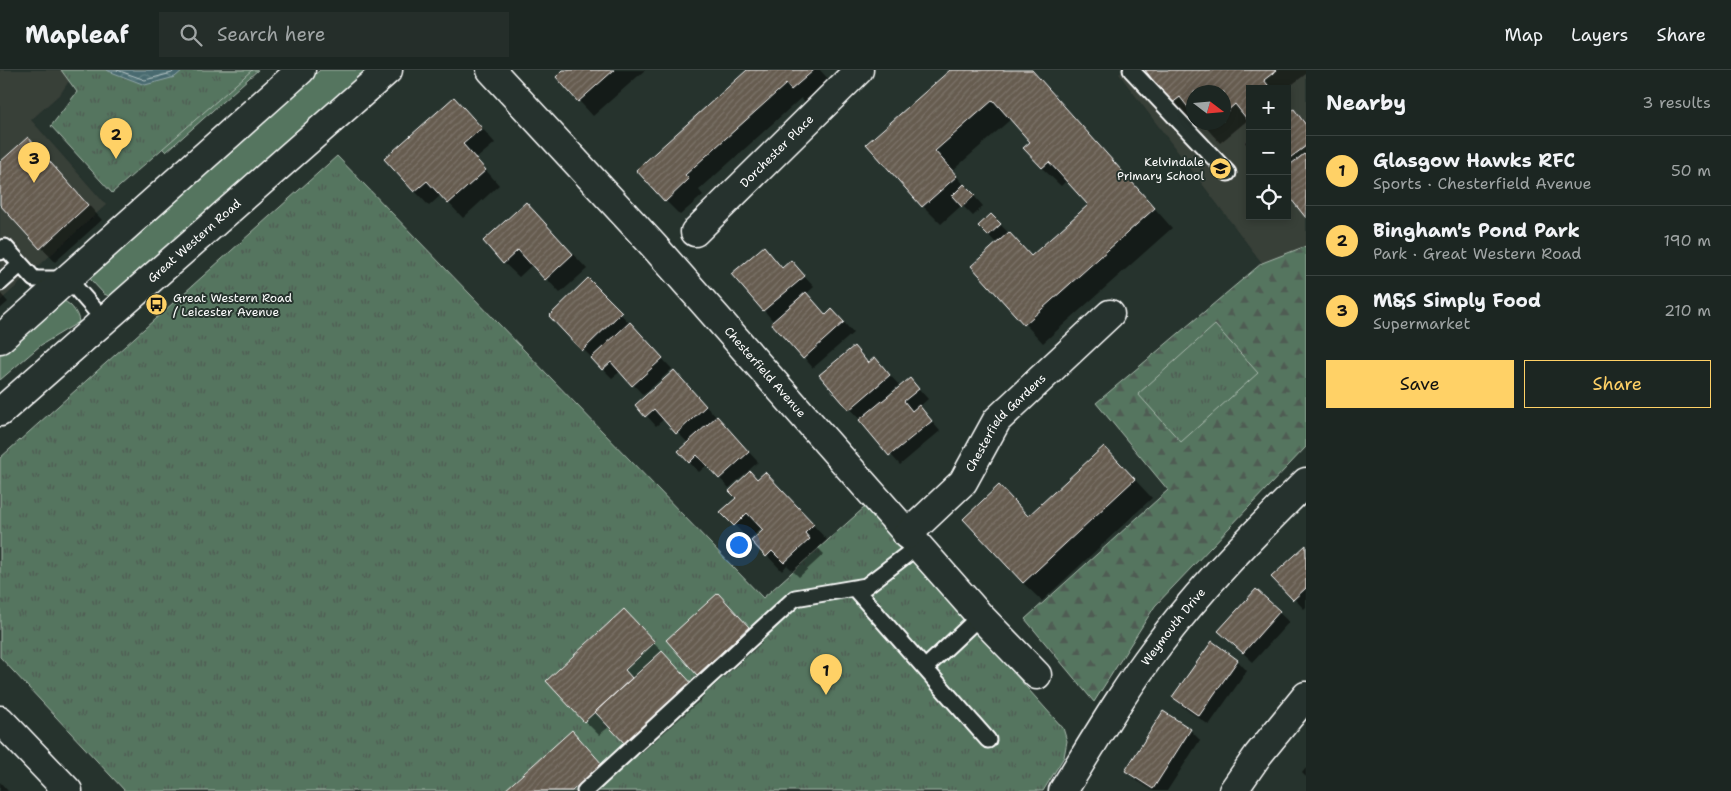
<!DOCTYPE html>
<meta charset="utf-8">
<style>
body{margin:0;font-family:"Shantell Sans",sans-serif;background:#252e2a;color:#f1f3f6}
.controls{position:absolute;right:15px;top:15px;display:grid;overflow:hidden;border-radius:0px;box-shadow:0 2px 8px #0003}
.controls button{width:45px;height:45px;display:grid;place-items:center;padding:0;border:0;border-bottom:1px solid #3a4340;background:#1c2622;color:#f1f3f6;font:25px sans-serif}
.compass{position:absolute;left:1186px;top:15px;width:45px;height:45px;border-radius:50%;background:#1c2622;box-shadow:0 2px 8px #0003;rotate:106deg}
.you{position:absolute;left:738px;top:474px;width:18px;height:18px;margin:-12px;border:4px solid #fff;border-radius:50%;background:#1a73e8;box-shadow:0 0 0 8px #1a73e833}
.badge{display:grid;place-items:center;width:32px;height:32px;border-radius:50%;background:#ffd166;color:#111;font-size:16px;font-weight:700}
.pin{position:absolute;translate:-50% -41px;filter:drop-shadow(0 1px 2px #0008)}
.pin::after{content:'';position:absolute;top:26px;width:18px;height:15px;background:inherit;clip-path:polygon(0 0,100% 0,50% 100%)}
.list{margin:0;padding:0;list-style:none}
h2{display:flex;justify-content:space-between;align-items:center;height:65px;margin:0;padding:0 20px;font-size:21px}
h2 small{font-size:16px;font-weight:400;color:#a0a5a5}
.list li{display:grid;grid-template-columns:32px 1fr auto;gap:15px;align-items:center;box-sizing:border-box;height:70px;padding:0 20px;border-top:1px solid #3a4340}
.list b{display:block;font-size:19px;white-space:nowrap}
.list p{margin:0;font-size:16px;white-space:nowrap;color:#a0a5a5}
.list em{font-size:16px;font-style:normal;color:#a0a5a5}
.actions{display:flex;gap:10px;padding:15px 20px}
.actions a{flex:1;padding:11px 0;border:1px solid #ffd166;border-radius:0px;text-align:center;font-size:18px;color:#ffd166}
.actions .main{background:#ffd166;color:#111}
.icon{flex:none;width:28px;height:28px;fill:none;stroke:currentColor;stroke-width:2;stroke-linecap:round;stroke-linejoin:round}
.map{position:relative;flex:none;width:1306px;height:721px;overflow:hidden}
header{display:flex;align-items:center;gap:30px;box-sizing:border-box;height:70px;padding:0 25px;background:#1c2622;border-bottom:1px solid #3a4340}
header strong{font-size:24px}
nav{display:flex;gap:28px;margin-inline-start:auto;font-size:18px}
.search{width:350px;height:45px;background:#252e2a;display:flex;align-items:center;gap:12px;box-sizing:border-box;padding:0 18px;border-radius:0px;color:#a0a5a5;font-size:19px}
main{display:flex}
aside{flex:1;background:#1c2622}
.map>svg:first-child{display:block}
.built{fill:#393f38;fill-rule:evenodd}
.grass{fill:#54745e;stroke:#aabaae}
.forest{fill:url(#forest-firs);stroke:#aabaae}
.park{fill:url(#park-tufts);stroke:#aabaae}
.water{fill:url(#water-waves);stroke:#91a6a9}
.shadow{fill:#0007}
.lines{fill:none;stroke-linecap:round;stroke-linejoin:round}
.shore{stroke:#b6c4c5;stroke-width:1}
.building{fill:url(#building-hatch);stroke:#fff}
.service-casing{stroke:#fff;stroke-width:19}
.minor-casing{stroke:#fff;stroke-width:31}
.primary-casing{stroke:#fff;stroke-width:31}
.service{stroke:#26332d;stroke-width:15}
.minor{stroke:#26332d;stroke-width:28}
.primary{stroke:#26332d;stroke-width:28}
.labels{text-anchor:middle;stroke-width:4;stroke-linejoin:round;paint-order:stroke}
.street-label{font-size:12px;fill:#fff;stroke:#26332d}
.poi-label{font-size:12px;fill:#fff;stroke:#26332d;text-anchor:end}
</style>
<header>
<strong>Mapleaf</strong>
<div class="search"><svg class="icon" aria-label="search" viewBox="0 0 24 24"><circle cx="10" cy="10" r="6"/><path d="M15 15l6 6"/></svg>Search here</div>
<nav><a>Map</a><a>Layers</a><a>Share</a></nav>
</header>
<main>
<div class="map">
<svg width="1306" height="721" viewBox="0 0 1306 721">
<defs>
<pattern id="forest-firs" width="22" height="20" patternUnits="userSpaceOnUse" patternTransform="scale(1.25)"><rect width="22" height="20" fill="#54745e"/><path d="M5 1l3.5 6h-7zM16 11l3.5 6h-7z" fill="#4f5c53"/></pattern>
<pattern id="park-tufts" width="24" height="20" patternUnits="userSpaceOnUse" patternTransform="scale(1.25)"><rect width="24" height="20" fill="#54745e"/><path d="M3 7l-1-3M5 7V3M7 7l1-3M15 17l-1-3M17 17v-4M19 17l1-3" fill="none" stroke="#4f5c53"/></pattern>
<pattern id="water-waves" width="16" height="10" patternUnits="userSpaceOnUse" patternTransform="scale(1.25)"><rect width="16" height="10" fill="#486b6f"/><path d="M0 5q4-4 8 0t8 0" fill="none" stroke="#638185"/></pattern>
<pattern id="building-hatch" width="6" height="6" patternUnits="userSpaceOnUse" patternTransform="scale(1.25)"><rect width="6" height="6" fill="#665c50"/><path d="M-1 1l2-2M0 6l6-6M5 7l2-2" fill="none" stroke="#7d746a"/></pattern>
</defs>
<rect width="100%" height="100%" fill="#26332d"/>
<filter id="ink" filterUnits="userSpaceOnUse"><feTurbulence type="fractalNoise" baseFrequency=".02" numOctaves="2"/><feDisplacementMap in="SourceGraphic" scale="10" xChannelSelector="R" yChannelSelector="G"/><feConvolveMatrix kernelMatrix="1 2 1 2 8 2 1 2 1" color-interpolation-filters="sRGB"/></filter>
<g filter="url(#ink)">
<path class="built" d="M0 0H61L69 11 61 23 31 50 106 135 0 231Z
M1124 0H1306V176L1262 193 1119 4ZM1250 19H1287V146H1250ZM1194 22H1224V52H1194Z"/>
<path class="grass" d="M320 0H366L111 225 109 226 104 224 91 210 90 207 92 202Z
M60 230C69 231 78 242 79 252L41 275 0 310V284Z"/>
<path class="forest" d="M214 0H258L166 82 147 62Z
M1306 176V377L1155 536 1094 632 1025 549 1168 420 1096 333 1262 193Z"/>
<path class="park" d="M61 0H252L112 123 51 56 77 22Z
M337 86 763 528 865 437 1063 658 1067 671 1064 687 1043 721H125L0 587V388Z
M1215 255 1258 303 1181 372 1138 324Z"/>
<path class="water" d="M106 0H183L175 7 145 15Z"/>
<path class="shadow" d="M565 0H645L593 46 557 7Z
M749 0H820L831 12 806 34 801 28 699 120 703 125 680 145 666 131Z
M952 0H1033L1172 158 1043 273 1025 254 997 174 980 156 991 145 1032 187 1089 135 1067 110 1061 116 1042 98 1025 78 1032 73 1011 49 952 101 983 136 973 146 962 135 941 154 923 136Z
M1147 0H1306V4L1286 19H1250L1249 49 1220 73 1201 52H1224V22H1194V43L1187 48 1172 34Z
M1287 37 1291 42 1294 40 1306 52V146L1287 122Z
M469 43 495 73 476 89 499 115 463 148 441 125 429 136 415 121Z
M1250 69V79L1245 72Z
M42 83 102 150 55 192 0 132V93Z
M540 148 587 199 560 223 533 194 519 207 504 193Z
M764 178 783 199 791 192 814 217 806 224 826 246 842 250 853 263 813 298 733 204Z
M588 209 672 299 643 325 621 301 612 308 550 246Z
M0 223 8 232 0 239Z
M854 277 869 294 875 289 899 315 890 323 892 325 910 309 928 329 919 337 940 361 900 395 821 305Z
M683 311 758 392 748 401 757 410 779 418 827 470 818 478 824 484 799 507 787 495 782 501 753 471 765 460 762 457 749 470 722 442 738 428 748 405 746 403 729 418 707 395 699 402 689 392 688 373 664 349 656 356 637 335Z
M1122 396 1152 428 1042 531 1023 513 1028 448Z
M1306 476V537L1304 539 1273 507Z
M1256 521 1289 552 1253 592 1230 571Z
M733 539 762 573 712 618 698 604Z
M638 555 704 627 638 686 610 656 599 665 585 651Z
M1212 573 1238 591 1247 601 1209 655 1183 637 1174 627Z
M1190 660 1200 670 1167 721H1153L1136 710 1126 701Z
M582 671 611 704 593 721H506Z
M1306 698V707L1302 703Z
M0 712 8 721H0Z"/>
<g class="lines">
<path class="shore" d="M117 0 145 10 172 3 175 0"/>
</g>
<path class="building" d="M563 0H614L578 32 556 7Z
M747 0H814L791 20 786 14 685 105 689 109 665 132 636 100Z
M950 0H1032L1155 138 1024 255 971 196 1009 162 1031 186 1088 135 1049 92 1042 98 1023 78 1030 72 993 30 935 81 957 106 922 137 866 74Z
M1145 0H1277L1264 10 1271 19H1250V53L1235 34 1224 44V22H1194V45L1180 27 1171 34Z
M454 27 482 58 463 74 486 100 448 134 427 111 414 122 384 89Z
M1294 39 1306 55V76L1287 90V40L1289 42Z
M28 67 88 135 40 179 0 135V92Z
M1304 84 1306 86V148L1287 124V97Z
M964 114 975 125 962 137 952 126Z
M526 132 573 184 545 210 518 180 503 194 483 171Z
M991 144 1001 154 988 166 978 156Z
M764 176 782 198 791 190 805 206 763 241 731 204Z
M588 208 622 242 582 281 549 246Z
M806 222 826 245 832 239 844 252 803 289 771 253Z
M630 252 663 288 632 316 611 292 602 300 591 288Z
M854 276 868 293 875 287 890 305 849 340 819 305Z
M674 300 706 336 676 364 654 339 645 347 635 335Z
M910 308 919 319 904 331 912 341 919 335 932 351 889 386 859 350Z
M717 346 749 382 719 409 697 385 689 393 678 381Z
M1104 376 1135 409 1023 513 963 449 999 415 1028 446Z
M750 401 757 409 765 402 814 454 805 463 810 469 784 493 772 481 766 487 751 471 763 460 747 443 734 456 720 442 736 428 729 421Z
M1306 475V518L1293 530 1271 507Z
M1256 519 1280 541 1243 583 1218 561Z
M718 523 749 557 697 605 666 570Z
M624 539 655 572 625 600 632 608 584 652 546 611Z
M1212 571 1238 590 1199 646 1172 627Z
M662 581 695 617 628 677 595 642Z
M1163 641 1191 659 1153 719 1125 701Z
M572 660 602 694 572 721H504Z"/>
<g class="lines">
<defs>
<path id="service" d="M1131 0 1228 103
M0 182 5 177 34 209H68L104 250
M0 213 20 195
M854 518 988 670
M925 598 980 546
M585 721 795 528 866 516 918 476"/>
<g id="minor">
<path id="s1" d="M491 0 653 175 980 546 1037 605"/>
<path id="s2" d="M695 162 859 0"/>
<path id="s3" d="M907 465 963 412 997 350 1110 244"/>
<path d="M0 650 68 721"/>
<path id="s4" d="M1063 721C1093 673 1122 623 1156 578 1200 518 1253 465 1306 412"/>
<path d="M1233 721 1258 685 1306 626"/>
</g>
<g id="primary">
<path d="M0 269 301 0"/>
<path id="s5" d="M0 342 388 0"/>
</g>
</defs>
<use href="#service" class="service-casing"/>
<use href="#minor" class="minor-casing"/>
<use href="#primary" class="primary-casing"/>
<use href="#service" class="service"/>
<use href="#minor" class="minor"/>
<use href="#primary" class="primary"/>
</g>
</g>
<defs>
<symbol id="school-disc" viewBox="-11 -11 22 22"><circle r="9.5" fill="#ffd166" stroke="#26332d"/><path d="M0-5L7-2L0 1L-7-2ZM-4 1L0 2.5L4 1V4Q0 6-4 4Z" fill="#111"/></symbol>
<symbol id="bus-disc" viewBox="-11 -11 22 22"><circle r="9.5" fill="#ffd166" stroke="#26332d"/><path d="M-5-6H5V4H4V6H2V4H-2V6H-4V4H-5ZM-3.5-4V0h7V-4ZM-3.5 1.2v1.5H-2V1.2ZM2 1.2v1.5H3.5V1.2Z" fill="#111"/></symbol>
</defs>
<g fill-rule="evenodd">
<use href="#school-disc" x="1208" y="86" width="25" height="25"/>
<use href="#bus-disc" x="144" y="222" width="25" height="25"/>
</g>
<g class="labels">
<g class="street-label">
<text dy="4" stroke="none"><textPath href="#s2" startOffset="115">Dorchester Place</textPath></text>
<text dy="4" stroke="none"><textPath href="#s5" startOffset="259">Great Western Road</textPath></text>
<text dy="4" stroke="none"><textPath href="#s1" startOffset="408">Chesterfield Avenue</textPath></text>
<text dy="4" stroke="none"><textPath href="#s3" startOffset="151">Chesterfield Gardens</textPath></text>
<text dy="4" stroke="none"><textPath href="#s4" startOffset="198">Weymouth Drive</textPath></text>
</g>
<g class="poi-label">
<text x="1204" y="96">Kelvindale<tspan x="1204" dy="14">Primary School</tspan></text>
<text x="173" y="232" text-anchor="start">Great Western Road<tspan x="173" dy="14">/ Leicester Avenue</tspan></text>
</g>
</g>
</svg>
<div class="controls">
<button>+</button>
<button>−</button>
<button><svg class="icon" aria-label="locate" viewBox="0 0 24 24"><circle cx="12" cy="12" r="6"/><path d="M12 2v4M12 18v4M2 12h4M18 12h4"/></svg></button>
</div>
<svg class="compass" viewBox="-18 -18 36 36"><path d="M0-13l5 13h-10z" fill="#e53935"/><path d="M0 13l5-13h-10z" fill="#a0a5a5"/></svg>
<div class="you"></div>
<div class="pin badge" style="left:826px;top:625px">1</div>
<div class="pin badge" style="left:116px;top:89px">2</div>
<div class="pin badge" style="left:34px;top:113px">3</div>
</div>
<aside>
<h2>Nearby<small>3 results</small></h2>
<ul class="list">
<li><span class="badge">1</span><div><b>Glasgow Hawks RFC</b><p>Sports · Chesterfield Avenue</p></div><em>50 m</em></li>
<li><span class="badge">2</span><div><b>Bingham's Pond Park</b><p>Park · Great Western Road</p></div><em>190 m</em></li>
<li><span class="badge">3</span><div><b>M&amp;S Simply Food</b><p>Supermarket</p></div><em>210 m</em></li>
</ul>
<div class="actions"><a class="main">Save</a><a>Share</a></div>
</aside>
</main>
